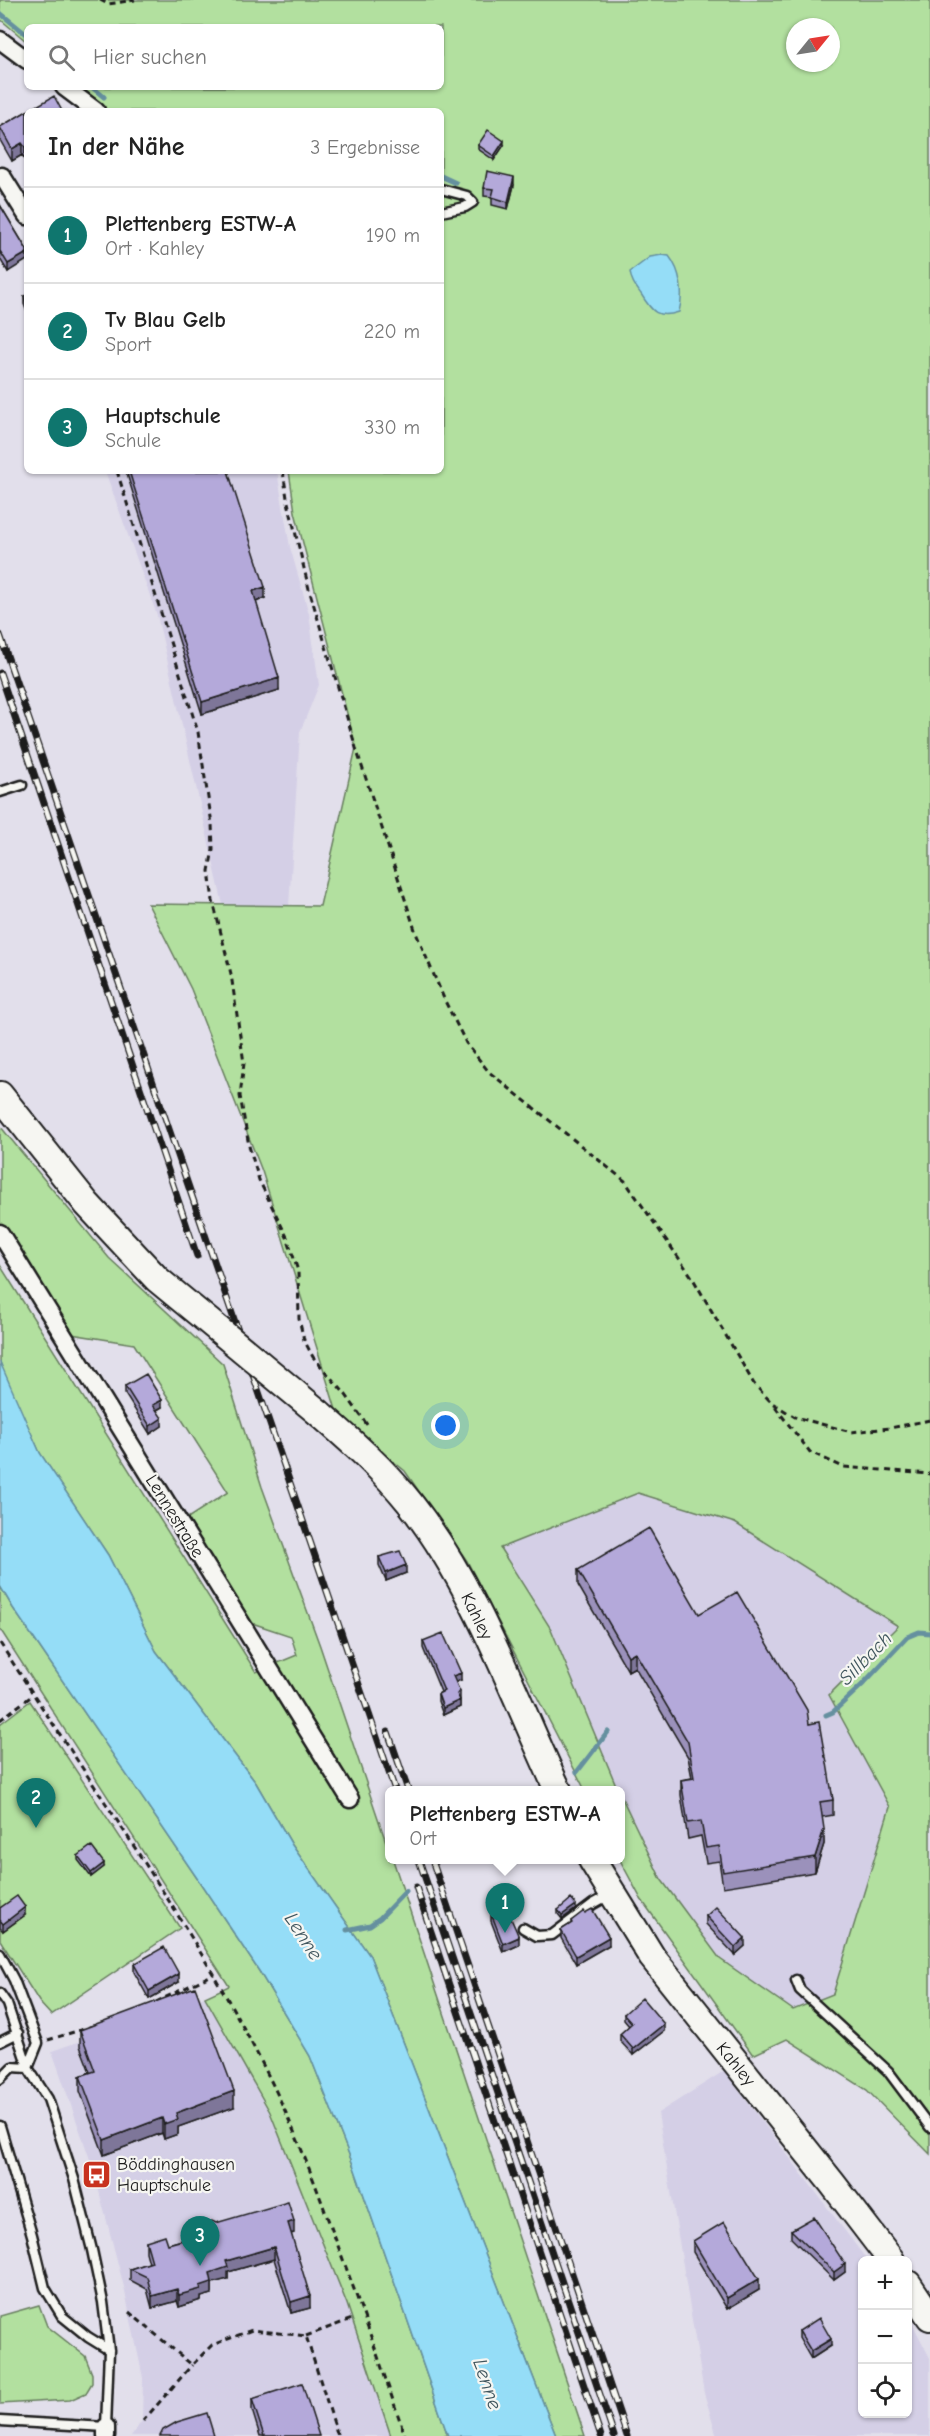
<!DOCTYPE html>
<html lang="de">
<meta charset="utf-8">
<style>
body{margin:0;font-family:"Comic Neue",sans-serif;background:#f6f6f6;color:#222}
.controls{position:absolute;right:18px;bottom:18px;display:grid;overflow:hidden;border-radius:9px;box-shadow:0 2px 4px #0004}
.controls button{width:54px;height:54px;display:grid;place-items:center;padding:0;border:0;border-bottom:2px solid #e0e0e0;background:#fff;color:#222;font:30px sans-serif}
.compass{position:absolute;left:786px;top:18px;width:54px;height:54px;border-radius:50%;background:#fff;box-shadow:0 2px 4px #0004;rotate:60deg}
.you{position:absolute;left:446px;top:1426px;width:21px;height:21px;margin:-15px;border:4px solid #fff;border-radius:50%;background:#1a73e8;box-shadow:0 0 0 9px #1a73e833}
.badge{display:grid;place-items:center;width:39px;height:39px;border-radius:50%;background:#0f766e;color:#fff;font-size:20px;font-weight:700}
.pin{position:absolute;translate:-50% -50px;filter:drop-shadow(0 2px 3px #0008)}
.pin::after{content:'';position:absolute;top:32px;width:21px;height:18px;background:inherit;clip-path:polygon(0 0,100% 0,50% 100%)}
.popup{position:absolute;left:385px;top:1786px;width:240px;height:78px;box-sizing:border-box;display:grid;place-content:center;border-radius:9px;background:#fff;filter:drop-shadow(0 2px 4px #0005);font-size:20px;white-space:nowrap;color:#767676}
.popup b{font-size:22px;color:#222}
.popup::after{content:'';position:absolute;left:50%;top:100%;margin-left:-12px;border:12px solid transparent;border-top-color:#fff}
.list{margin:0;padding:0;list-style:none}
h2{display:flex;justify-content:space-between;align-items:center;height:78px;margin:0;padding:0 24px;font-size:26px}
h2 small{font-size:20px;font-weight:400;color:#767676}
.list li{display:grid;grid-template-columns:39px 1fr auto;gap:18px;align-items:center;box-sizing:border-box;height:96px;padding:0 24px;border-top:2px solid #e0e0e0}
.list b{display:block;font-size:22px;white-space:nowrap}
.list p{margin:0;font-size:20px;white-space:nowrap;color:#767676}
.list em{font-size:20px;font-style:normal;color:#767676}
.icon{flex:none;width:33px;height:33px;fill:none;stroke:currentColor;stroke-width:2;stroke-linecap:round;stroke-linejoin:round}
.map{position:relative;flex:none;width:930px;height:2436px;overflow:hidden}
.search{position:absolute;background:#fff;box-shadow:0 2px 4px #0004;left:24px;top:24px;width:420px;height:66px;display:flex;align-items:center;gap:15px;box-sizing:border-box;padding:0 21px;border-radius:9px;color:#767676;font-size:22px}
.panel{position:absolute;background:#fff;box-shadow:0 2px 4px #0004;left:24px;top:108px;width:420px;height:366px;border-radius:9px}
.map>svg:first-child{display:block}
.built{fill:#d4cfe6}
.green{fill:#b2e09f;stroke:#677e5e;stroke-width:1.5;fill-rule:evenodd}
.water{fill:#95ddf7;stroke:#65909f;stroke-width:1.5}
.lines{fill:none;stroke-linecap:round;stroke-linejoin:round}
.stream{stroke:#65909f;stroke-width:5}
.service-casing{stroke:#1c1c1c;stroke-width:13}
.minor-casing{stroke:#1c1c1c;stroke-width:21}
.primary-casing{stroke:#1c1c1c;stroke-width:30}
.path{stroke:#1c1c1c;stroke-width:3;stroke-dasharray:6 4.5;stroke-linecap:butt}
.service{stroke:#f6f6f2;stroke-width:8}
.minor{stroke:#f6f6f2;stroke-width:16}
.primary{stroke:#f6f6f2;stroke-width:26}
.rail-casing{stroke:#1c1c1c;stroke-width:7}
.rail{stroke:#f6f6f2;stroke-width:4.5;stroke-dasharray:14;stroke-linecap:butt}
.primary-bridge-casing{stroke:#1c1c1c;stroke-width:30;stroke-linecap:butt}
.primary-bridge{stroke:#f6f6f2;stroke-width:26}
.wall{fill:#9b91bb;stroke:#1c1c1c;stroke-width:1.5}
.shaded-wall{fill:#7e7699;stroke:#1c1c1c;stroke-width:1.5}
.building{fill:#b4a9da;stroke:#1c1c1c;stroke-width:1.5}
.labels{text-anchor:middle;stroke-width:4.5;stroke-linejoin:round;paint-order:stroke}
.street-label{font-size:18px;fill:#1c1c1c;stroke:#f6f6f2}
.poi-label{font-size:18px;fill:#1c1c1c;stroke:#f6f6f2;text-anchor:start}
.water-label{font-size:20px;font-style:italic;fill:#40565e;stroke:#f6f6f2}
</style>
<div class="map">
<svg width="930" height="2436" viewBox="0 0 930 2436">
<rect width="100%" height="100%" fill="#e2dfeb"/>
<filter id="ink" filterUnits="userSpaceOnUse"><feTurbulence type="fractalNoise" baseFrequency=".0167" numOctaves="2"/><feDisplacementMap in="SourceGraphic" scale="12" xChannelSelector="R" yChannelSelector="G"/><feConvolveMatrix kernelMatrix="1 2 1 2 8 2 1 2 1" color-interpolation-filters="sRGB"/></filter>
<g filter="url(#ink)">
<path class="built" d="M105 471H277L290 547 309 614 319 685 300 732 289 906 223 905 157 615Z
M638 1493 735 1523 899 1626 829 1695 890 1806 833 1994 793 2010 720 1959 661 1879 624 1804 620 1790H618L551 1629 500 1548Z
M205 1997 270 2112 347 2304 391 2436H131L142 2421 143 2378 124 2287 93 2168 52 2051Z
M724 2071 867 2260H862V2414H908V2315L930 2358V2436H717L704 2393 658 2113Z"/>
<path class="green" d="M0 0H930V2154L867 2090 787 2039 753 2055 641 1899 620 1860 621 1796 661 1879 720 1959 793 2010 833 1994 890 1807 829 1695 898 1626 735 1523 638 1493 500 1548 551 1629 618 1790H585L467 1561 405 1471 338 1416 262 1171 191 989 148 904 320 906 356 748 295 512 289 471H441V111H106L102 105 81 87H441V27H27V42L0 19ZM795 27H831V63H795Z
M0 1126 109 1258 223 1364 262 1487 320 1646 389 1851 390 1860H393L585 2436H556L370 1956 292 1845 256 1783 156 1651 108 1555 40 1453 2 1369 0 1362V1265L256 1672 297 1655 291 1636 249 1622 183 1521 228 1492 134 1344 65 1333 0 1225Z
M0 1586 13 1608 201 1884 259 1971 310 2056 354 2167 448 2436H391L347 2304 270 2112 205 1997 229 1986 0 1629Z
M30 1701 180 1928 51 2015 40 2003 0 1940V1724Z
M39 2305 47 2326 85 2356 92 2374V2383L86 2393 70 2400 0 2404V2316Z"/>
<path class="water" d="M662 255 669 256C681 271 684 294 679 312 657 319 652 312 641 294 636 287 631 281 630 272L650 257Z
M0 1362 40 1453 108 1555 156 1651 256 1783 292 1845 370 1956 556 2436H448L354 2167 310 2056 259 1971 201 1884 13 1608 0 1586Z"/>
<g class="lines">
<path class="stream" d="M0 13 27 35
M92 87 104 97
M441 176 456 183
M826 1715 833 1712 862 1685 907 1637 919 1632 930 1633
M577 1772 608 1732
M347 1930 370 1925 380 1918 406 1891"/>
<defs>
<path id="service" d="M441 189 467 196 473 202 465 207 441 212
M0 792 22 785
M523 1928 537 1936 552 1935 593 1904 611 1894
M0 1954 14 1980 38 2043 28 2068
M796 1980 800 1990 888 2071 930 2127
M0 1994 7 2004 28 2067
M0 2042 18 2033
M0 2079 12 2067 28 2068 48 2099 74 2179 92 2250 103 2302 109 2350 106 2427 0 2421
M0 2126 32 2235 45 2288 62 2316 88 2337 109 2350"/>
<path id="minor" d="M0 40 27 60
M64 87 96 111
M2 176 27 216
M0 1233 350 1799
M106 2436V2427"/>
<path id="primary" d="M0 1095 87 1204 157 1279 219 1330
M319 1413C351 1441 383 1469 410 1503 475 1585 514 1696 558 1790
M592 1860 652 1957 832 2183 891 2260
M908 2284 930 2317"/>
</defs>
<use href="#service" class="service-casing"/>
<use href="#minor" class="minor-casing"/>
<use href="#primary" class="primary-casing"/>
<path class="path" d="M100 0 108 4 135 0
M117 471 198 732 212 824 213 849 209 871 213 901 231 974 244 1063 240 1096 249 1146 259 1180 287 1237 298 1271 299 1319 304 1340 313 1357 346 1395 368 1426
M283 471 287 498 309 589 356 748 416 933 445 1001 466 1043 489 1072 625 1181 692 1277 754 1384 772 1403 795 1417 851 1432 890 1428 930 1420
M775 1407 810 1452 843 1467 930 1474
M0 1643C92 1786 192 1923 268 2075 292 2123 311 2172 329 2222 356 2293 381 2364 405 2436
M0 1720 33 1695
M156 2002 214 1974
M48 2040 93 2026
M129 2312 192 2365 212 2345 252 2330 306 2336 338 2436
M306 2336 352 2319
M143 2421 192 2365"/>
<use href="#service" class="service"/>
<use href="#minor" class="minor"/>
<use href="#primary" class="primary"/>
<defs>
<path id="rail" d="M0 635 395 1790
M0 673 197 1256
M388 1732 408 1790
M419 1860 614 2436
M432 1860 627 2436
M416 1887 601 2436"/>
</defs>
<use href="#rail" class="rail-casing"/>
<use href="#rail" class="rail"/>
<defs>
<path id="primary-bridge" d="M219 1330 319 1413"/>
</defs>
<use href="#primary-bridge" class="primary-bridge-casing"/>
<use href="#primary-bridge" class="primary-bridge"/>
</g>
<path class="wall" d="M27 111 25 159 22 155 12 161 0 140V127Z
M478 145H504L494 160 478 149Z
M514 185 508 209 492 205V197L484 196V188Z
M0 205 27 250 8 272 0 259Z
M27 295V312L24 304V296Z
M126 471H228L265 598 256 602 279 690 202 714Z
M125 1386 162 1407 157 1410 162 1426 150 1434 125 1394Z
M379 1557 406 1573 386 1581 379 1565Z
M578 1570 699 1614 809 1724 825 1757 833 1800V1815L822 1817 824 1844 815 1872 723 1887 719 1861 706 1863 701 1836 688 1839 681 1795V1780L692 1778 688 1757 635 1667 628 1671 578 1585Z
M423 1641 461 1680 455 1682 460 1692V1707L443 1715 438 1701V1694L441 1692 423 1648Z
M78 1856 104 1867 91 1877 78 1860Z
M0 1908 25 1915 3 1931 0 1928Z
M576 1909 562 1919 558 1914V1910Z
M491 1913 519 1945 503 1952 491 1921Z
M585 1913 609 1945 576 1964 561 1938V1930L571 1924V1921Z
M706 1916 745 1946 735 1955 706 1924Z
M134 1964 179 1982 149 1999 134 1972Z
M624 2014 664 2031 633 2055 620 2041V2034L629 2026 624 2020Z
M80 2030 234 2107 178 2127V2134L164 2139 162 2133 104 2155 80 2091V2076L90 2072 80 2046Z
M216 2223 294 2233 291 2234 310 2308 291 2313 274 2259 228 2272V2279L212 2283V2294L201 2297V2300L179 2307 177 2301 152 2308 147 2289 130 2280V2269L149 2263 146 2252V2241L168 2244 197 2236Z
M791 2230 845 2272 834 2280 791 2238Z
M693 2241 759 2290 727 2309 693 2252Z
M799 2331 831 2346 811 2359 799 2338Z
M252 2399 319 2436H260L252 2410Z"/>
<path class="shaded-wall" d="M504 141V145L494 160V156Z
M22 143V155L12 161V149Z
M27 146V158L25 159V147Z
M514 177V185L508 209V202Z
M27 253V260L8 272V264Z
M265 587V598L253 603V591Z
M279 678V690L202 714V702Z
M162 1400V1407L153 1412V1405Z
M162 1418V1426L150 1434V1426Z
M406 1565V1573L386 1581V1573Z
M635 1652V1667L628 1671V1656Z
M461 1673V1680L453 1683V1676Z
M460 1700V1707L443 1715V1708Z
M824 1829V1844L815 1872V1857Z
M104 1863V1867L91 1877V1873Z
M576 1905V1909L562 1919V1915Z
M25 1907V1915L3 1931V1924Z
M519 1937V1945L503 1952V1944Z
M609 1937V1945L576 1964V1956Z
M745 1938V1946L735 1955V1947Z
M179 1974V1982L149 1999V1991Z
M664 2024V2031L633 2055V2049Z
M234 2091V2107L178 2127V2134L164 2139V2124L176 2113Z
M162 2118V2133L104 2155V2140Z
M294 2221V2233L288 2234V2223Z
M274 2247V2259L228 2272V2279L212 2283V2294L201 2297V2300L179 2307V2295L200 2286 210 2273 226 2261Z
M845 2264V2272L834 2280V2272Z
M759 2279V2290L727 2309V2298Z
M177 2289V2301L152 2308V2296Z
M310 2296V2308L291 2313V2302Z
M831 2339V2346L811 2359V2351Z"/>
<path class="building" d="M54 96 62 111H28Z
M27 111V146L25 147 22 143 12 149 0 127Z
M488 130 504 141 494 156 478 145Z
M487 171 514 177 508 202 492 197 494 189 484 188Z
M0 205 27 250V253L8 264 0 251Z
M27 295V305L24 296Z
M129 471H228L265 587 253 591 279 678 202 702Z
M146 1374 162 1400 153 1405 162 1418 150 1426 125 1386Z
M649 1528 699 1614 737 1592 807 1710 809 1724 819 1722 825 1757H826L833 1800 820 1802 824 1829 815 1857 723 1872 719 1846 706 1848 701 1821 688 1823 681 1780 694 1778 688 1742 635 1652 628 1656 578 1570Z
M400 1551 406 1565 386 1573 379 1557Z
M443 1633 461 1673 453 1676 460 1692 457 1694 460 1700 443 1708 438 1694 444 1691 423 1641Z
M91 1846 104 1863 91 1873 78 1856Z
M17 1896 25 1907 3 1924 0 1920V1908Z
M571 1899 576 1905 562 1915 558 1910Z
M506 1907 519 1937 503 1944 491 1913Z
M716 1907 745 1938 735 1947 706 1916Z
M592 1909 609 1937 576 1956 561 1930 572 1923 571 1921 584 1911 585 1913Z
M164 1947 179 1974 149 1991 134 1964Z
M195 1987 234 2091 176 2113 178 2119 164 2124 162 2118 104 2140 80 2076 95 2071 80 2030Z
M642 1998 664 2024 633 2049 620 2034 632 2023 624 2014Z
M288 2202 294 2221 288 2223 310 2296 291 2302 274 2247 226 2261 228 2267 210 2273 212 2282 200 2286 201 2289 179 2295 177 2289 152 2296 147 2277 130 2269 152 2262 146 2241 165 2235 168 2244 197 2236 202 2224 212 2221 216 2223Z
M814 2217 845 2264 834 2272 791 2230Z
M724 2222 759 2279 727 2298 693 2241Z
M819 2318 831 2339 811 2351 799 2331Z
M302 2383 319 2436H264L252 2399Z
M207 2413 214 2436H160L163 2430 177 2422Z"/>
</g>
<defs>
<symbol id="bus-square" viewBox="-11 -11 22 22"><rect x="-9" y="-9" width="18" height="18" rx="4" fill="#c8321e" stroke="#f6f6f2"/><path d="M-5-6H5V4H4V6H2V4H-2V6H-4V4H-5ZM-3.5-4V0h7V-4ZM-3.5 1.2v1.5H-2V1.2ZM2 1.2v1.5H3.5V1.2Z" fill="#fff"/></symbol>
</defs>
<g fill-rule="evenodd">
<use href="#bus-square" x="80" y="2158" width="33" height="33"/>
</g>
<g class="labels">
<g class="street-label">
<text transform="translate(175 1516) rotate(58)" y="6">Lennestraße</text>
<text transform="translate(477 1616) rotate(64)" y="6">Kahley</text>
<text transform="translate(736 2064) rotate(51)" y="6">Kahley</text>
</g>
<g class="poi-label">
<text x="117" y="2170">Böddinghausen<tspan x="117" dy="21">Hauptschule</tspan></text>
</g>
<g class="water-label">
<text transform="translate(865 1658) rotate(-45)" y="7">Sillbach</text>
<text transform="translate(304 1936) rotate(57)" y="7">Lenne</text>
<text transform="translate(488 2384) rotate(71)" y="7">Lenne</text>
</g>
</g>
</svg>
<div class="controls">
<button>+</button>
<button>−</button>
<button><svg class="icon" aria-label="locate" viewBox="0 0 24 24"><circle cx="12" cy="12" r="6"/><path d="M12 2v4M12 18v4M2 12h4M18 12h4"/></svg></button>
</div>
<svg class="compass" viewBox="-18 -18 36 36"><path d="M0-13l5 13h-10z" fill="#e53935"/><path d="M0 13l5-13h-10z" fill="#767676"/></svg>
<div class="you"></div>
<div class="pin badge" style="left:505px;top:1933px">1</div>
<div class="popup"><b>Plettenberg ESTW-A</b>Ort</div>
<div class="pin badge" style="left:36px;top:1828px">2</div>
<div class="pin badge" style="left:200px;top:2266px">3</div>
<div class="search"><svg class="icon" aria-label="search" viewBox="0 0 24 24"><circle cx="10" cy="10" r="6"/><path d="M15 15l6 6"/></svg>Hier suchen</div>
<section class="panel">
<h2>In der Nähe<small>3 Ergebnisse</small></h2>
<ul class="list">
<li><span class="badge">1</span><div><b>Plettenberg ESTW-A</b><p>Ort · Kahley</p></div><em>190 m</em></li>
<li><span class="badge">2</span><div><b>Tv Blau Gelb</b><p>Sport</p></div><em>220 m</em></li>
<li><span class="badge">3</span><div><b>Hauptschule</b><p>Schule</p></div><em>330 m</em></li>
</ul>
</section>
</div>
